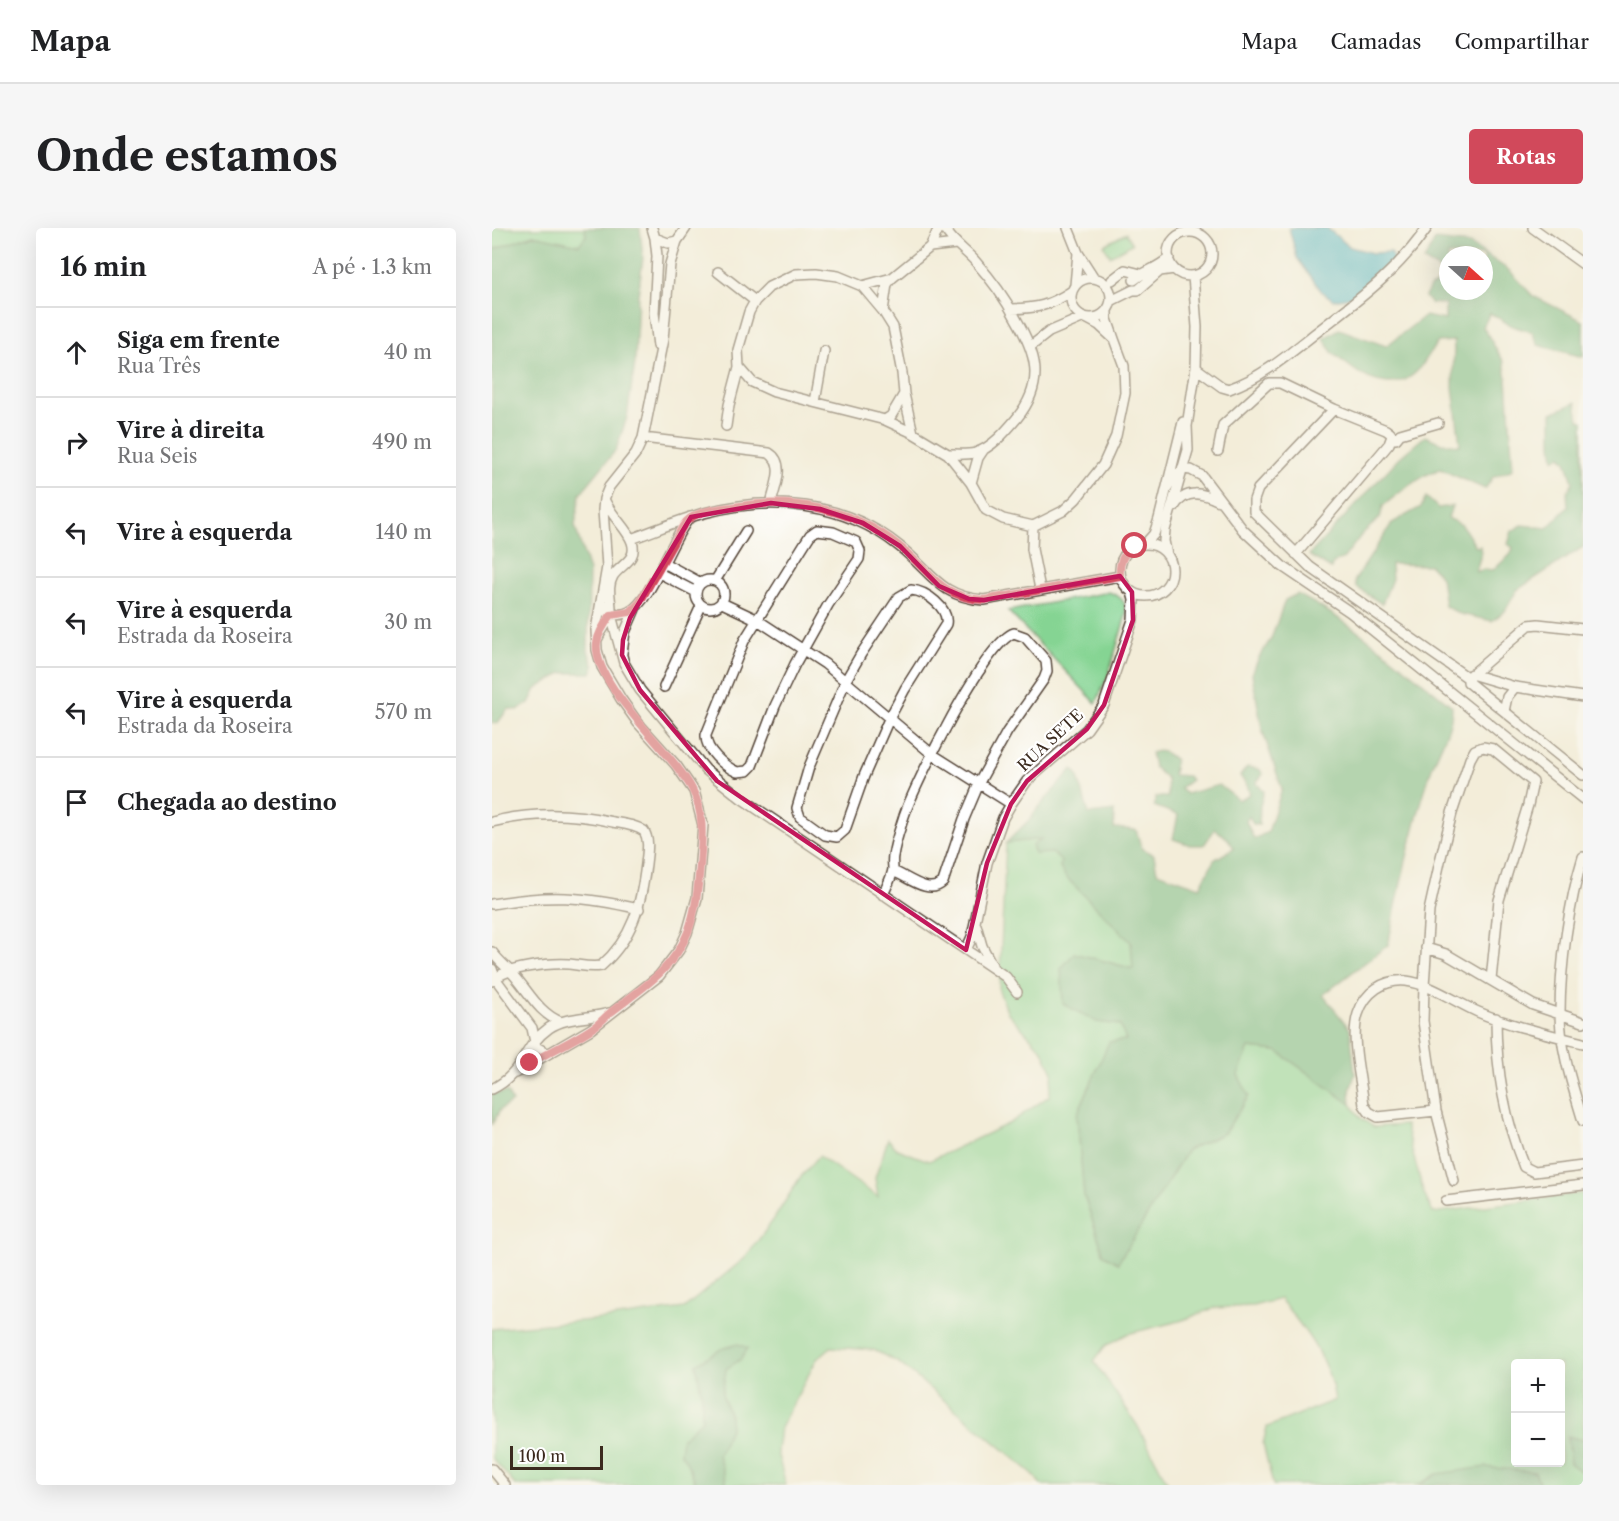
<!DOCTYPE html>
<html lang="pt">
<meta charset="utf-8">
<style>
body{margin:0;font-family:"Libre Caslon Text",serif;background:#f6f6f6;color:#202124}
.controls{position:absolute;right:18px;bottom:18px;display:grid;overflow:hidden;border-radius:6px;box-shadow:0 6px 24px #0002}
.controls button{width:54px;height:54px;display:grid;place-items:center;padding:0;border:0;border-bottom:2px solid #e0e0e0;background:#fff;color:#202124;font:30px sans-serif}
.compass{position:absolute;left:947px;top:18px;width:54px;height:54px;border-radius:50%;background:#fff;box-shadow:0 6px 24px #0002;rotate:111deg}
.scale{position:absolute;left:18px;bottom:15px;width:93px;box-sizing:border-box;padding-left:6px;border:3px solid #3b2a1e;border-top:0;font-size:16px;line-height:21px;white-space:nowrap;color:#3b2a1e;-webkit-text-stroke:4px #fff;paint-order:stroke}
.stop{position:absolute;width:18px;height:18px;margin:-14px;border:4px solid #d1495b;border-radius:50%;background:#fff}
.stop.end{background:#d1495b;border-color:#fff;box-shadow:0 2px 6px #0008}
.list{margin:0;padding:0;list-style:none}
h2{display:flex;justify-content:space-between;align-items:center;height:78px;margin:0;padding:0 24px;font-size:26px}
h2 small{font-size:20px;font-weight:400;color:#757577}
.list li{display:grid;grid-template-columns:39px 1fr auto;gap:18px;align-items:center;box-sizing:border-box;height:90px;padding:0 24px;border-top:2px solid #e0e0e0}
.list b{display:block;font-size:22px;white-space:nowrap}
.list p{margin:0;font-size:20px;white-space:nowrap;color:#757577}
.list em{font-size:20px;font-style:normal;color:#757577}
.icon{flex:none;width:33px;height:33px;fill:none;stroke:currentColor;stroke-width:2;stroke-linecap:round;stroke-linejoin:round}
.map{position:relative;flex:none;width:1091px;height:1257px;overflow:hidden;border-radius:6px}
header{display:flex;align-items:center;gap:36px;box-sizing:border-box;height:84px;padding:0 30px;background:#fff;border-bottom:2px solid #e0e0e0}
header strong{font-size:28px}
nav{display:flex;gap:33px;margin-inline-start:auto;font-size:21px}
.intro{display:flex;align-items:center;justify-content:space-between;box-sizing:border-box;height:144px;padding:0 36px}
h1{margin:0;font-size:42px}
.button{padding:15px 27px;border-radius:6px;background:#d1495b;color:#fff;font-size:21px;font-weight:700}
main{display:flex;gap:36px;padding:0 36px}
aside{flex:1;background:#fff;border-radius:6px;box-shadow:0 6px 24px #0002}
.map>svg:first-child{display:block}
.green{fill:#85d493;stroke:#607f58;stroke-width:1.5;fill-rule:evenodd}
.forest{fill:#6cb67d;stroke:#54704e;stroke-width:1.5}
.water{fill:#48b2c6;stroke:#426e72;stroke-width:1.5}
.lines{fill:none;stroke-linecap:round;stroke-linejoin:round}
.minor-casing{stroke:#57473a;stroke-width:12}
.minor{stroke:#fff;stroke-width:9}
.route{stroke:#d1495b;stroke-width:8}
.marked{fill:none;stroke:#c2185b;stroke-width:4.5;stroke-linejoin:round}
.labels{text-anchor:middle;stroke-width:4.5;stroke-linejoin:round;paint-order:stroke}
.street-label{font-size:16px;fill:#3b2a1e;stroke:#fff}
</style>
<header>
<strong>Mapa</strong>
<nav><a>Mapa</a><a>Camadas</a><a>Compartilhar</a></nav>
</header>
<div class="intro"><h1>Onde estamos</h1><a class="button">Rotas</a></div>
<main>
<aside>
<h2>16 min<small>A pé · 1.3 km</small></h2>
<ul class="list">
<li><svg class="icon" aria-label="ahead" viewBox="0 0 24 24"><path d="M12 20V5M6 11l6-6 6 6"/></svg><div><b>Siga em frente</b><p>Rua Três</p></div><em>40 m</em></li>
<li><svg class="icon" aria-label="right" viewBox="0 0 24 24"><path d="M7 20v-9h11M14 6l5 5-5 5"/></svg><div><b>Vire à direita</b><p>Rua Seis</p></div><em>490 m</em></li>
<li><svg class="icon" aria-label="left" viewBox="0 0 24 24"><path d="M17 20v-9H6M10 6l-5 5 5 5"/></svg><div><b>Vire à esquerda</b></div><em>140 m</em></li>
<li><svg class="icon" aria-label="left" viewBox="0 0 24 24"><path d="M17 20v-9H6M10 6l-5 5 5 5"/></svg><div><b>Vire à esquerda</b><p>Estrada da Roseira</p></div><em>30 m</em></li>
<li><svg class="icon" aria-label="left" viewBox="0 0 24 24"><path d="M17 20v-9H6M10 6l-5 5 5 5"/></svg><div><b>Vire à esquerda</b><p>Estrada da Roseira</p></div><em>570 m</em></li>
<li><svg class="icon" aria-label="arrive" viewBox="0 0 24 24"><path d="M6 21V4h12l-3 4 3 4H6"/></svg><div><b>Chegada ao destino</b></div></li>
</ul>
</aside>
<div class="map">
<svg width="1091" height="1257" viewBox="0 0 1091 1257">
<rect width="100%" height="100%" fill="#fff"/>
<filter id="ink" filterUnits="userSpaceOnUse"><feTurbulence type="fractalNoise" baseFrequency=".0167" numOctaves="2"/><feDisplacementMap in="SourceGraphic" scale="12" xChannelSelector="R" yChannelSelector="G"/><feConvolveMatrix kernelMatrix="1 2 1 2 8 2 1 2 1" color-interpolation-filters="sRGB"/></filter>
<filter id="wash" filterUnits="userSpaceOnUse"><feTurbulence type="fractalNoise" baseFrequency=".008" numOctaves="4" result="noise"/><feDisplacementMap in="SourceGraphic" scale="24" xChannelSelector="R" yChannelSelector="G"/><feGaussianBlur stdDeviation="1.35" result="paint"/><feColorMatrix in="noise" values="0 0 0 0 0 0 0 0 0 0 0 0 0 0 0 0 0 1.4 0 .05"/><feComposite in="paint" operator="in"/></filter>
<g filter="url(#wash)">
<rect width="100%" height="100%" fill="#f3edd9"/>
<path class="green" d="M0 0H93L94 8 87 17 41 7 0 22Z
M634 5 640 16 618 28 612 17Z
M617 364C630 369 634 373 634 387L616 448 604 475 516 383Z
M550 611 560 625 569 633 568 640 573 648 639 714 642 741 582 725 605 794 628 797 634 812 617 815 585 887 592 967 612 1027 626 1035 695 922 733 905 756 868 746 847 757 820 785 823 859 876 869 890 882 899 913 897 932 966 941 985 1091 965V1212L1075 1209 1078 1235 1091 1245V1257H1048L1043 1244 945 1246 926 1257H781L771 1216 775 1199 843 1172C838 1133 812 1100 788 1071L761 1078 722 1080 688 1093 635 1106 613 1118 602 1133 645 1197 677 1257H549L541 1246 407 1135 382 1122 339 1119 325 1131 288 1200 285 1224 294 1257H235L226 1227 238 1201V1188L230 1166 234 1141 249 1131 204 1136 210 1168V1192L190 1210 194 1233 205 1257H23L0 1230V1101L111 1091 192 1080 253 1030 282 991 307 951 327 928 386 969 383 950 396 911 405 921 437 933 518 895 557 868 561 844 551 823 516 785 507 763 514 615ZM1023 1136H1068V1234H1023Z"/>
<path class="forest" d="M93 0H148L151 30 146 68 143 135 135 189 124 222 88 266 83 298 97 343 96 423 102 439 99 445H70L44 461 37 475 26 482 16 481 5 496 0 495V22L41 7 87 17 94 8Z
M943 12 978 16 1018 43 1041 68 1091 93V129L1046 117 1040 104 1020 98 998 85 991 99 1012 134 1015 150 1021 241 1001 249 993 261 948 241 934 247 916 258 891 278 888 290 870 306 852 330 841 335 839 341 817 327 907 230 933 208 950 215 968 217 961 159 962 113 946 114C939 122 934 133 927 141 908 163 880 156 860 140 846 129 839 127 832 110L847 101 894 118 933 88 953 92V76L938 75 933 69 938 59 956 49V63H992V27H956V47L932 33Z
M1084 174 1087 192 1091 193V319L1025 362 1013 383 1000 393 968 386 953 378 949 349 938 337 899 336 900 351 890 376 864 359 863 352 900 295 929 279 934 269 946 280 960 278 956 290 970 297 984 319 988 318 989 326 984 344 992 341 1001 342 1018 327 1021 320 1016 316 1020 303 1030 297 1055 300 1076 279 1075 264 1081 254 1074 233 1069 228 1062 231 1060 216V185Z
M805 366C862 395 910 438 960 478 961 501 946 521 939 543 920 600 908 658 896 717L831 767 858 801 863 846 858 863 859 876 785 823 757 820 746 847 757 868 732 905 695 922 626 1035 612 1027 592 967 585 887 617 814 634 812 628 797 605 794 571 776 569 741 582 725 641 741 639 714 573 648 568 640 569 633 560 625 543 626 540 618 549 611 514 615 540 589 541 586 580 541 585 546 597 586 622 583V600L644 602 650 621 662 627 665 644 708 659 722 632 742 620 736 611 723 601 712 617H698L681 611 686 587 662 578 664 569H676L675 551 662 539 659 525C669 521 674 524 683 532L681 547 696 548 699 552 688 560 694 566 727 557 747 572 758 566 755 557 748 548 755 539 767 541 771 546 764 555 772 563 768 578 767 597 761 596 757 588 754 593 762 611 776 604 790 561 770 501 760 446 767 429 779 411 793 372Z
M15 864 20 874 8 882 0 897V866Z
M246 1116 256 1120 249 1131 234 1141 230 1166 238 1189V1201L226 1227 235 1257H205L194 1233 188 1225 190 1210 210 1192V1168L204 1136 229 1121Z
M1075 1208 1091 1212V1245L1078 1235Z
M994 1239 1043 1244 1048 1257H926L945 1246Z"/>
<path class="water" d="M797 0H835L858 19 881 25 899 24 903 34 863 68 842 72 830 64 805 30Z"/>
</g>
<g filter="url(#ink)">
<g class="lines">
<defs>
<path id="minor" d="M160 0 163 10 176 15 185 13 194 0
M452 0C460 14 473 22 483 33 499 51 512 68 523 89 544 125 554 154 525 190 514 203 500 220 483 225 475 227 464 226 456 226
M576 0 586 25
M1041 0 1091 36
M676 26a22 22 0 1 1 44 0a22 22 0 1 1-44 0Z
M163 10 165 28 162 85 166 118
M438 19 464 16
M226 44 263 73
M579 70a20 20 0 1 1 40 0a20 20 0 1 1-40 0Z
M620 52 633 42 649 46
M642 52C653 43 666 40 677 30
M583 57 586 25 602 50
M370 58 400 50 438 19 447 0
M619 73 641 62H646L668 43 682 41
M519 81C546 80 557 78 580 63
M391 83 395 56 400 50
M539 118 557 104 592 89 607 97 622 111 615 91V82
M247 139 260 154 282 164 393 192 421 205 456 226 479 255 494 282 511 291 541 298 571 283 584 271 611 237 624 208 633 165 632 138 622 111
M704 140 730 159 737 161C771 149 797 126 825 104 867 71 904 45 935 0
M323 174 332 123
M393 192 399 188 412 166
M234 198 237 177 247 139 246 122 257 84 263 73 277 59 304 46 324 45 346 48 370 58 391 83 401 99 410 145 412 166 421 205
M151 210 277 225C294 235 283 259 279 275
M900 211H904L908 206 946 195
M726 223 731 197 777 155H788L842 181 766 261 762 272V284L818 339 976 450
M479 255 486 230 492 221
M674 262 679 252 691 241 699 242 710 248 751 302 790 338 858 384 1091 571
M682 279C694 260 711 265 727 273
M541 298 540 321 548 361
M325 302 341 304 364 314 368 323 367 331 336 377 303 436 283 478 260 538 255 543 245 544C232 538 213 522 214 507L252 413 318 307Z
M139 311C164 302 187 292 212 285 278 267 353 274 407 318 439 343 447 369 492 372L628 348
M653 316 662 306 667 291 691 194
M628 342a26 26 0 1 1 52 0a26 26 0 1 1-52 0Z
M804 326 897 216 900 208 898 205 894 202 842 181
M675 327 672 313 673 302 696 222 695 198 704 140 705 99 701 48
M172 335 209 355
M167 345 204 364
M204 366a14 14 0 1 1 28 0a14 14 0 1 1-28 0Z
M223 353 254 303
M419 362C434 363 457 380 454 396L413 461 397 491 372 548 353 602 345 609 333 607 308 589 305 580 317 539 354 452 369 426 407 369Z
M109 374 113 383 119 387 132 435 148 462 214 542 249 570 514 749 525 764
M230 375 264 391 333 436 440 526 519 576
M119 387C125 387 132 387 137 384 160 373 179 310 198 289
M1091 401 1046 396 1037 397 976 450V454L1091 547
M106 410C109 402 118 393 119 385 120 373 114 360 121 348 129 336 146 332 140 314 135 300 119 288 112 271
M130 425 133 404 143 381
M979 446 1023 459 1091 469
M172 459 209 378
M1012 483 1015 469 1023 459
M0 594C40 584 81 585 121 594 132 596 143 597 152 603 158 613 155 625 154 636 149 677 141 710 109 738 98 740 88 737 77 736 58 735 13 739 0 753
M1091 629C1077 674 1068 738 1068 785 1068 821 1081 859 1091 893
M391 667C394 659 400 650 401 641 401 637 400 632 401 628 403 614 408 601 412 588 423 556 493 414 522 405L533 409 554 433 555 443 552 451 515 504 489 551 472 591 451 654C437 668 416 649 401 643
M0 676C56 666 91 668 147 681
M484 697 490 718 500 737
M934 720 954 726 1041 777 1091 794
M474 722 480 709 495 635 511 590 519 576 535 553 595 501 612 477 641 392 642 372 640 364
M0 724C6 732 13 738 20 745 36 762 46 785 69 794
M0 741 3 750 40 800 44 819 55 825
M1004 790C1004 839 1013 892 1032 939L1042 944 1091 938
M23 845 99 801 167 748 187 722 195 705 205 670 211 597 202 563 184 537 146 495 129 471 110 439 105 422 104 402 115 339 111 282 112 271 117 259 144 225 151 210 171 111 178 36 185 13
M0 861C33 845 30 819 57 800 75 788 97 791 117 785
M944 883 886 889 877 884 872 877C869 851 858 810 866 786 873 764 892 751 914 753 939 756 963 774 986 784 1019 798 1056 806 1091 815
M962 953 944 883 931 793 932 758 937 683 949 629 960 585 978 531 983 522 991 519 1001 521 1041 554 1036 577 1007 672 999 752
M954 973 1091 957
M0 1241 13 1257"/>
</defs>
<use href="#minor" class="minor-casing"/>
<use href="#minor" class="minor"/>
</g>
</g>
<g class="lines" filter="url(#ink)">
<path class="route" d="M38 835C59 823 82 813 102 799 108 795 113 789 119 784 150 760 181 742 196 704 204 682 206 660 208 637 210 611 213 586 200 561 182 525 100 457 105 415 106 405 113 395 119 387L138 384 148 374 191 298C200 283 224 281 241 279 298 269 360 280 406 317 438 342 447 370 492 372L628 348C627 334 631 325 643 318"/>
</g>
<path d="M0 0H1091V1257H0ZM279 275 328 281 371 295 408 318 447 358 477 371 492 372 628 348 640 364 641 392 612 477 595 501 535 553 519 576 495 635 474 722 225 553 148 462 130 427 131 412 138 390 199 289Z" fill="#f3edd9" fill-opacity=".55" fill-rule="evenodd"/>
<path class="marked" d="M279 275 328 281 371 295 408 318 447 358 477 371 492 372 628 348 640 364 641 392 612 477 595 501 535 553 519 576 495 635 474 722 225 553 148 462 130 427 131 412 138 390 199 289Z"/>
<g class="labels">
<g class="street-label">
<text transform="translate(558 512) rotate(-43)" y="6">RUA SETE</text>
</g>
</g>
</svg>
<div class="controls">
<button>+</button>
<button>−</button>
</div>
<svg class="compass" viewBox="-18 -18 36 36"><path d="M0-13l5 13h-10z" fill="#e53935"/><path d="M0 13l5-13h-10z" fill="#757577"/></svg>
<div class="scale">100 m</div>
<div class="stop" style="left:643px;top:318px"></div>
<div class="stop end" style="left:38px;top:835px"></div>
</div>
</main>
